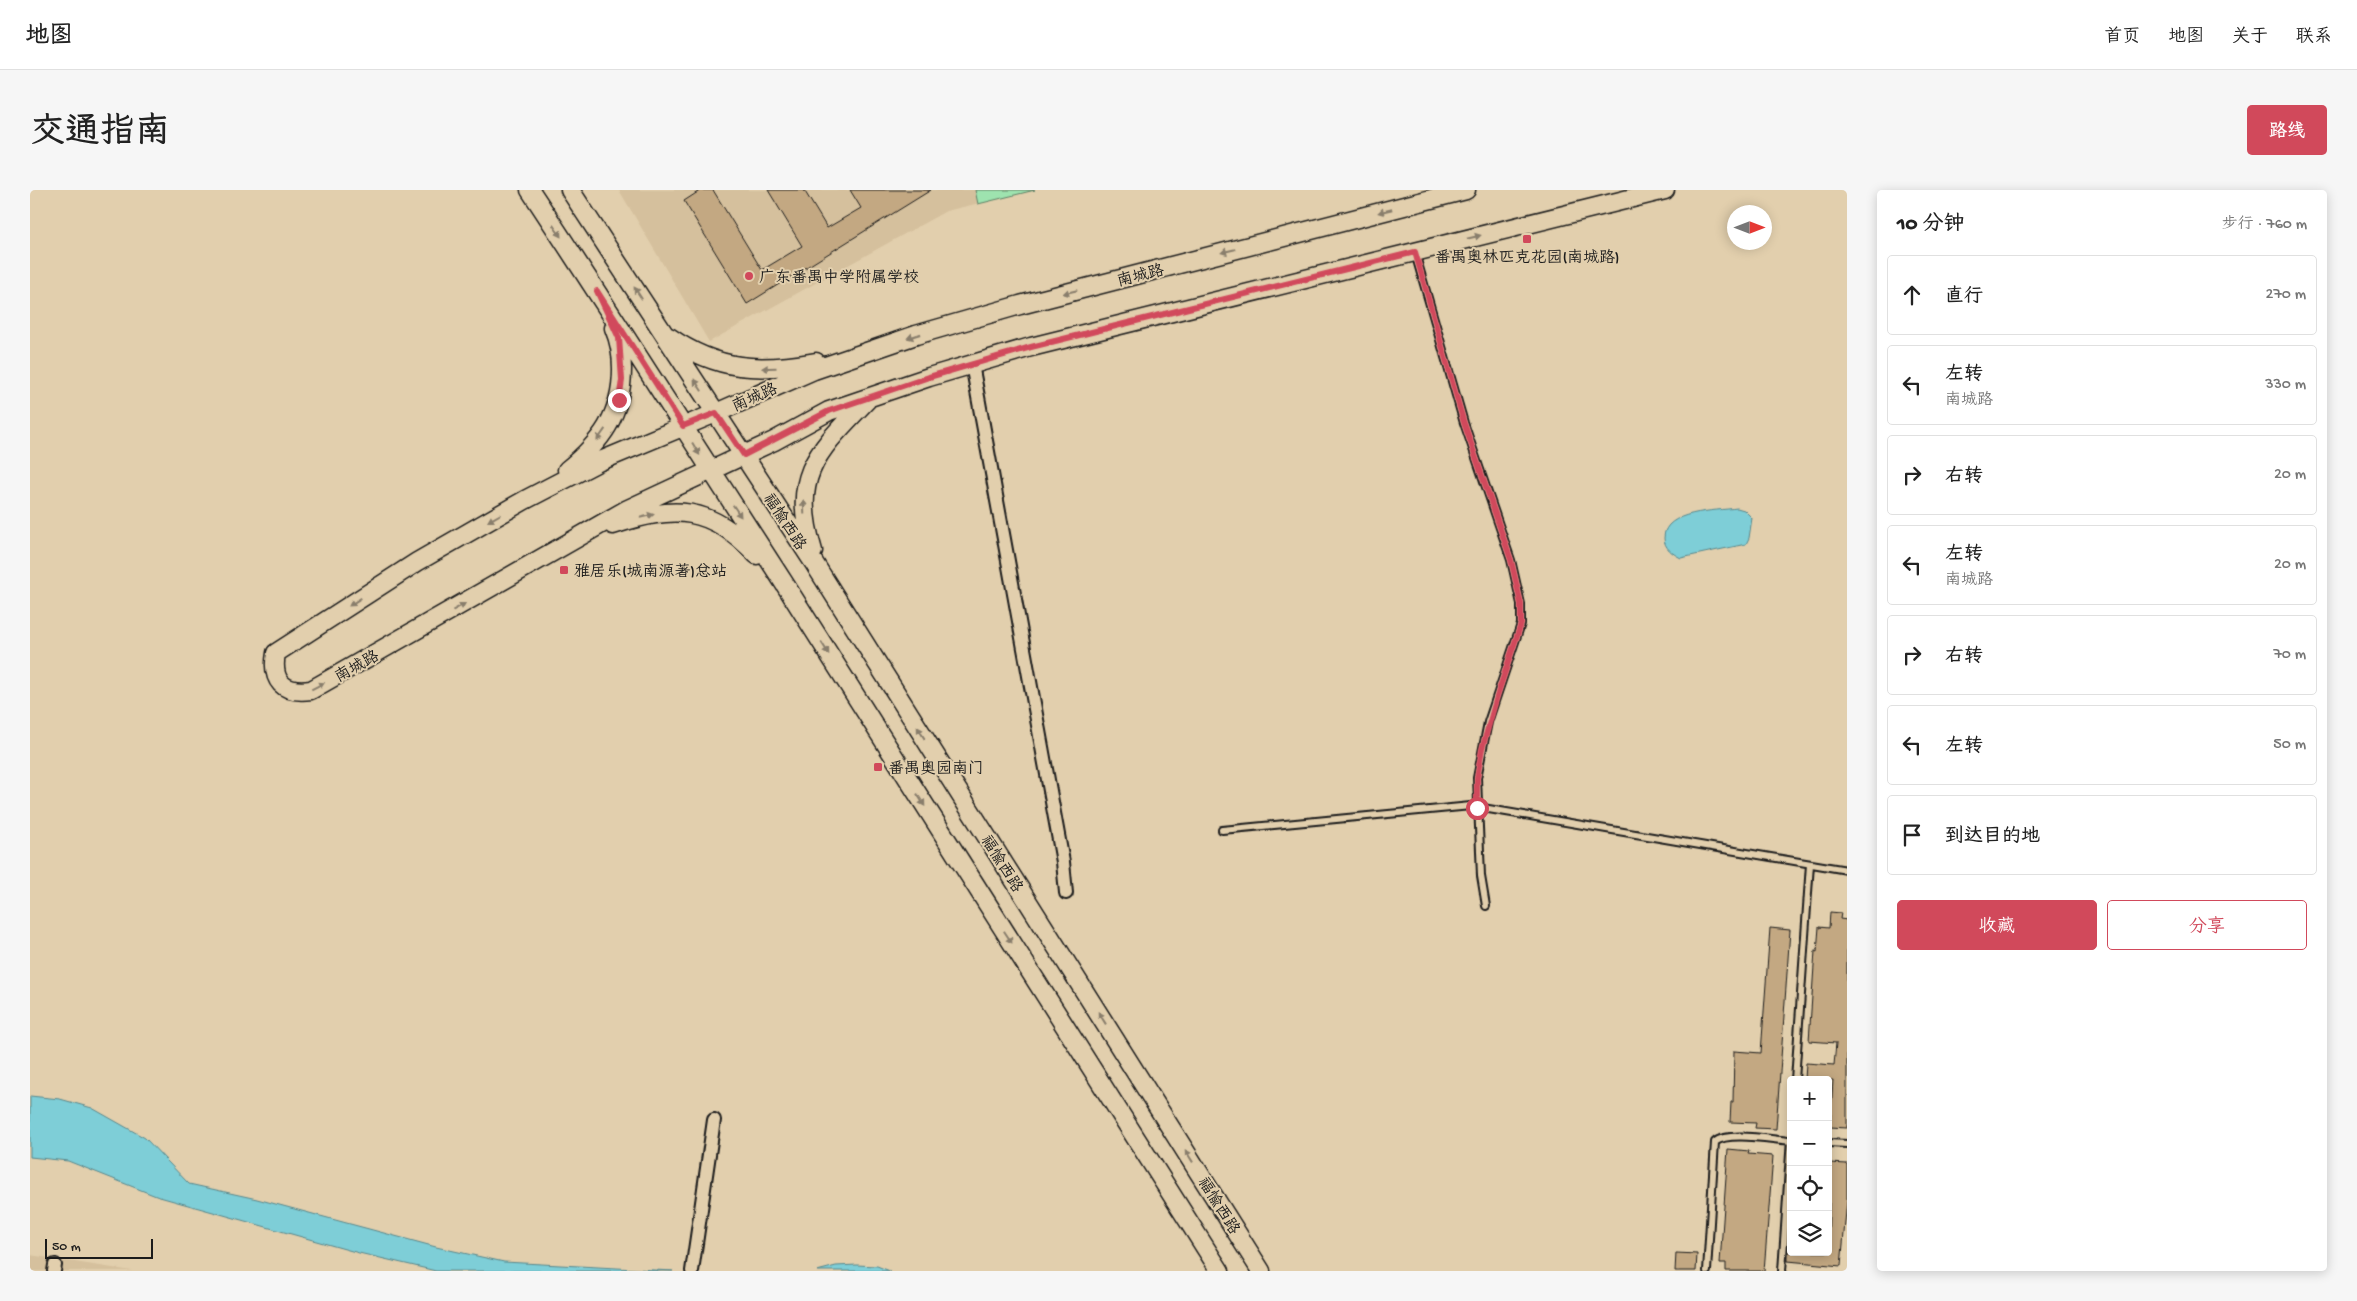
<!DOCTYPE html>
<html lang="zh">
<meta charset="utf-8">
<style>
body{margin:0;font-family:"Gochi Hand","LXGW WenKai TC",sans-serif;background:#f6f6f6;color:#222}
.controls{position:absolute;right:15px;bottom:15px;display:grid;overflow:hidden;border-radius:5px;box-shadow:0 2px 12px #0003}
.controls button{width:45px;height:45px;display:grid;place-items:center;padding:0;border:0;border-bottom:1px solid #e0e0e0;background:#fff;color:#222;font:25px sans-serif}
.compass{position:absolute;left:1697px;top:15px;width:45px;height:45px;border-radius:50%;background:#fff;box-shadow:0 2px 12px #0003;rotate:90deg}
.scale{position:absolute;left:15px;bottom:12px;width:108px;box-sizing:border-box;padding-left:5px;border:2px solid #1c1c1c;border-top:0;font-size:14px;line-height:18px;white-space:nowrap;color:#1c1c1c;-webkit-text-stroke:4px #e2cfad;paint-order:stroke}
.stop{position:absolute;width:15px;height:15px;margin:-11px;border:4px solid #d1495b;border-radius:50%;background:#fff}
.stop.end{background:#d1495b;border-color:#fff;box-shadow:0 1px 5px #0008}
.list{margin:0;padding:0;list-style:none}
h2{display:flex;justify-content:space-between;align-items:center;height:65px;margin:0;padding:0 20px;font-size:21px}
h2 small{font-size:16px;font-weight:400;color:#767676}
.list li{display:grid;grid-template-columns:32px 1fr auto;gap:15px;align-items:center;box-sizing:border-box;height:80px;margin:0 10px 10px;padding:0 10px;border:1px solid #e0e0e0;border-radius:5px}
.list b{display:block;font-size:19px;white-space:nowrap}
.list p{margin:0;font-size:16px;white-space:nowrap;color:#767676}
.list em{font-size:16px;font-style:normal;color:#767676}
.actions{display:flex;gap:10px;padding:15px 20px}
.actions a{flex:1;padding:11px 0;border:1px solid #d1495b;border-radius:5px;text-align:center;font-size:18px;color:#d1495b}
.actions .main{background:#d1495b;color:#fff}
.icon{flex:none;width:28px;height:28px;fill:none;stroke:currentColor;stroke-width:2;stroke-linecap:round;stroke-linejoin:round}
.map{position:relative;flex:none;width:1817px;height:1081px;overflow:hidden;border-radius:5px}
header{display:flex;align-items:center;gap:30px;box-sizing:border-box;height:70px;padding:0 25px;background:#fff;border-bottom:1px solid #e0e0e0}
header strong{font-size:24px}
nav{display:flex;gap:28px;margin-inline-start:auto;font-size:18px}
.intro{display:flex;align-items:center;justify-content:space-between;box-sizing:border-box;height:120px;padding:0 30px}
h1{margin:0;font-size:35px}
.button{padding:12px 22px;border-radius:5px;background:#d1495b;color:#fff;font-size:18px;font-weight:700}
main{display:flex;gap:30px;padding:0 30px}
aside{flex:1;background:#fff;border-radius:5px;box-shadow:0 2px 12px #0003}
.map>svg:first-child{display:block}
.built{fill:#d5c09d}
.green{fill:#9ee3af;stroke:#5d8066}
.water{fill:#7eced7;stroke:#57878c}
.building{fill:#c3a882;stroke:#1c1c1c}
.lines{fill:none;stroke-linecap:round;stroke-linejoin:round}
.lane-casing{stroke:#1c1c1c;stroke-width:10}
.street-casing{stroke:#1c1c1c;stroke-width:16}
.secondary-casing{stroke:#1c1c1c;stroke-width:21}
.lane{stroke:#e2cfad;stroke-width:6}
.street{stroke:#e2cfad;stroke-width:12}
.secondary{stroke:#e2cfad;stroke-width:18}
.oneway{fill:#897e6c}
.route{stroke:#d1495b;stroke-width:6}
.poi-dot{fill:#d1495b;stroke:#e2cfad;stroke-width:2}
.labels{text-anchor:middle;stroke-width:4;stroke-linejoin:round;paint-order:stroke}
.poi-label{font-size:16px;fill:#1c1c1c;stroke:#e2cfad;text-anchor:start}
.street-label{font-size:16px;fill:#1c1c1c;stroke:#e2cfad}
</style>
<header>
<strong>地图</strong>
<nav><a>首页</a><a>地图</a><a>关于</a><a>联系</a></nav>
</header>
<div class="intro"><h1>交通指南</h1><a class="button">路线</a></div>
<main>
<div class="map">
<svg width="1817" height="1081" viewBox="0 0 1817 1081">
<rect width="100%" height="100%" fill="#e2cfad"/>
<filter id="ink" filterUnits="userSpaceOnUse"><feTurbulence type="fractalNoise" baseFrequency=".02" numOctaves="2"/><feDisplacementMap in="SourceGraphic" scale="10" xChannelSelector="R" yChannelSelector="G"/><feConvolveMatrix kernelMatrix="1 2 1 2 8 2 1 2 1" color-interpolation-filters="sRGB"/></filter>
<g filter="url(#ink)">
<path class="built" d="M589 0H1005L916 21 679 152Z
M0 1065 102 1081H0Z"/>
<path class="green" d="M945 0H1005L948 14Z"/>
<path class="water" d="M1707 318 1714 320 1722 328 1719 348 1716 354 1651 368C1643 364 1634 358 1634 348 1634 320 1686 321 1707 318Z
M0 906 30 909 62 918 115 948 159 994 227 1009 406 1057 474 1072 643 1081H406L329 1063 126 1006 38 971 0 967Z
M827 1075 847 1076 860 1081H787L806 1076Z"/>
<path class="building" d="M671 0H683L732 80 772 56 738 0H774L797 38 831 18 820 0H901L717 114 654 11Z
M1800 722 1811 723 1810 729 1817 730V938L1800 937 1803 890H1775L1776 873 1804 875 1806 853 1779 851 1785 761 1787 762 1789 737 1799 738Z
M1740 738 1760 740 1746 939 1725 938 1726 933 1700 932 1701 912H1703L1704 861 1731 863Z
M1698 959 1719 961 1718 964 1743 966 1734 1081H1696V1073H1690Z
M1800 973 1817 974V1010L1811 1076 1758 1071V1062H1798Z
M1646 1063 1667 1064 1666 1081H1645Z"/>
<g class="lines">
<defs>
<path id="lane" d="M1385 63 1434 233 1481 370 1491 414V434L1458 532 1447 588 1451 686 1456 716
M1192 640 1441 616 1817 680
M1765 890 1780 674
M1798 953 1817 954
M1677 1081 1685 952C1698 941 1743 950 1761 951
M1752 1081 1761 949"/>
<path id="street" d="M942 174 1033 672 1036 703
M24 1081 25 1075
M662 1081 684 930"/>
<path id="secondary" d="M500 0C586 130 669 262 754 393L1190 1081
M540 0 784 373 1231 1081
M1436 0 990 115 886 145 784 180 686 223 568 272 495 310 387 372 246 463C241 491 253 504 281 500L596 320 744 251 799 221 899 187 1001 157 1635 0
M639 147C688 181 729 182 786 172
M537 280C571 252 592 225 592 179 592 164 590 152 584 138
M583 335C645 315 680 315 727 365
M783 361C760 285 787 262 837 210"/>
</defs>
<use href="#lane" class="lane-casing"/>
<use href="#street" class="street-casing"/>
<use href="#secondary" class="secondary-casing"/>
<use href="#lane" class="lane"/>
<use href="#street" class="street"/>
<use href="#secondary" class="secondary"/>
</g>
<defs><path id="oneway-solid" d="M-6-.8H1V-3.2L6.5 0L1 3.2V.8H-6Z" transform="scale(1.25)"/></defs>
<g class="oneway">
<use href="#oneway-solid" transform="translate(1355 21) rotate(166)"/>
<use href="#oneway-solid" transform="translate(527 41) rotate(56)"/>
<use href="#oneway-solid" transform="translate(1444 47) rotate(-14)"/>
<use href="#oneway-solid" transform="translate(1198 61) rotate(166)"/>
<use href="#oneway-solid" transform="translate(1040 102) rotate(166)"/>
<use href="#oneway-solid" transform="translate(608 103) rotate(-123)"/>
<use href="#oneway-solid" transform="translate(884 146) rotate(162)"/>
<use href="#oneway-solid" transform="translate(739 178) rotate(179)"/>
<use href="#oneway-solid" transform="translate(668 195) rotate(-123)"/>
<use href="#oneway-solid" transform="translate(571 245) rotate(125)"/>
<use href="#oneway-solid" transform="translate(666 259) rotate(59)"/>
<use href="#oneway-solid" transform="translate(774 317) rotate(-92)"/>
<use href="#oneway-solid" transform="translate(707 321) rotate(56)"/>
<use href="#oneway-solid" transform="translate(617 326) rotate(-13)"/>
<use href="#oneway-solid" transform="translate(464 328) rotate(150)"/>
<use href="#oneway-solid" transform="translate(325 412) rotate(147)"/>
<use href="#oneway-solid" transform="translate(429 417) rotate(-29)"/>
<use href="#oneway-solid" transform="translate(795 458) rotate(58)"/>
<use href="#oneway-solid" transform="translate(288 496) rotate(-27)"/>
<use href="#oneway-solid" transform="translate(891 543) rotate(-122)"/>
<use href="#oneway-solid" transform="translate(891 610) rotate(58)"/>
<use href="#oneway-solid" transform="translate(978 747) rotate(57)"/>
<use href="#oneway-solid" transform="translate(1072 828) rotate(-122)"/>
<use href="#oneway-solid" transform="translate(1159 966) rotate(-122)"/>
</g>
</g>
<g class="lines" filter="url(#ink)">
<path class="route" d="M589 210 592 190 589 148 567 101 653 236 686 223 714 265 799 221 899 187 1001 157 1385 62 1434 233 1481 370 1491 414V434L1468 503 1452 559 1447 588V618"/>
</g>
<g class="poi-dot">
<rect x="1492" y="44" width="10" height="10" rx="2.5"/>
<circle cx="719" cy="86" r="5"/>
<rect x="529" y="375" width="10" height="10" rx="2.5"/>
<rect x="843" y="572" width="10" height="10" rx="2.5"/>
</g>
<g class="labels">
<g class="poi-label">
<text x="1497" y="72" text-anchor="middle">番禺奥林匹克花园(南城路)</text>
<text x="729" y="92">广东番禺中学附属学校</text>
<text x="544" y="386">雅居乐(城南源著)总站</text>
<text x="858" y="583">番禺奥园南门</text>
</g>
<g class="street-label">
<text transform="translate(1110 84) rotate(-14)" y="6">南城路</text>
<text transform="translate(724 206) rotate(-24)" y="6">南城路</text>
<text transform="translate(756 331) rotate(57)" y="6">福愉西路</text>
<text transform="translate(326 475) rotate(-29)" y="6">南城路</text>
<text transform="translate(973 673) rotate(58)" y="6">福愉西路</text>
<text transform="translate(1190 1015) rotate(58)" y="6">福愉西路</text>
</g>
</g>
</svg>
<div class="controls">
<button>+</button>
<button>−</button>
<button><svg class="icon" aria-label="locate" viewBox="0 0 24 24"><circle cx="12" cy="12" r="6"/><path d="M12 2v4M12 18v4M2 12h4M18 12h4"/></svg></button>
<button><svg class="icon" aria-label="layers" viewBox="0 0 24 24"><path d="M12 4l9 5-9 5-9-5zM3 14l9 5 9-5"/></svg></button>
</div>
<svg class="compass" viewBox="-18 -18 36 36"><path d="M0-13l5 13h-10z" fill="#e53935"/><path d="M0 13l5-13h-10z" fill="#767676"/></svg>
<div class="scale">50 m</div>
<div class="stop" style="left:1447px;top:618px"></div>
<div class="stop end" style="left:589px;top:210px"></div>
</div>
<aside>
<h2>10 分钟<small>步行 · 760 m</small></h2>
<ul class="list">
<li><svg class="icon" aria-label="ahead" viewBox="0 0 24 24"><path d="M12 20V5M6 11l6-6 6 6"/></svg><div><b>直行</b></div><em>270 m</em></li>
<li><svg class="icon" aria-label="left" viewBox="0 0 24 24"><path d="M17 20v-9H6M10 6l-5 5 5 5"/></svg><div><b>左转</b><p>南城路</p></div><em>330 m</em></li>
<li><svg class="icon" aria-label="right" viewBox="0 0 24 24"><path d="M7 20v-9h11M14 6l5 5-5 5"/></svg><div><b>右转</b></div><em>20 m</em></li>
<li><svg class="icon" aria-label="left" viewBox="0 0 24 24"><path d="M17 20v-9H6M10 6l-5 5 5 5"/></svg><div><b>左转</b><p>南城路</p></div><em>20 m</em></li>
<li><svg class="icon" aria-label="right" viewBox="0 0 24 24"><path d="M7 20v-9h11M14 6l5 5-5 5"/></svg><div><b>右转</b></div><em>70 m</em></li>
<li><svg class="icon" aria-label="left" viewBox="0 0 24 24"><path d="M17 20v-9H6M10 6l-5 5 5 5"/></svg><div><b>左转</b></div><em>50 m</em></li>
<li><svg class="icon" aria-label="arrive" viewBox="0 0 24 24"><path d="M6 21V4h12l-3 4 3 4H6"/></svg><div><b>到达目的地</b></div></li>
</ul>
<div class="actions"><a class="main">收藏</a><a>分享</a></div>
</aside>
</main>
